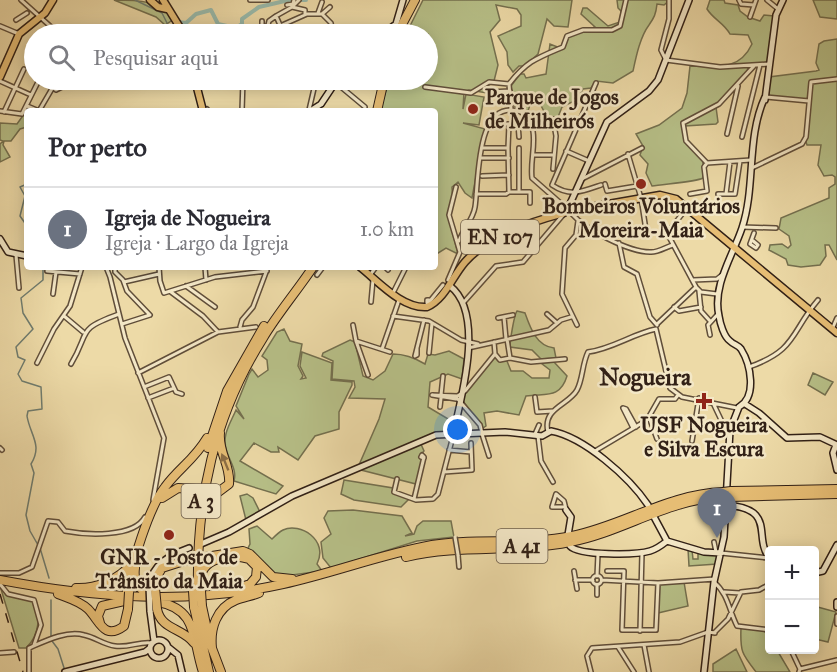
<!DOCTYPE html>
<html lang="pt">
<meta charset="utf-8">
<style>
body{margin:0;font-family:"IM FELL Great Primer",serif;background:#f2f2f3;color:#2b2b33}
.controls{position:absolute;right:18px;bottom:18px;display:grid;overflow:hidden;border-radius:6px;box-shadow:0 3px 15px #0003}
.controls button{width:54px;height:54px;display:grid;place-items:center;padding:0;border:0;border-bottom:2px solid #e1e1e2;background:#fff;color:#2b2b33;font:30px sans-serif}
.you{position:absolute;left:458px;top:430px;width:21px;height:21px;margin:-15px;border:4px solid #fff;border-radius:50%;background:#1a73e8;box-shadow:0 0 0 9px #1a73e833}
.badge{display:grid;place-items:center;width:39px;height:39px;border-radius:50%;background:#b45309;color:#fff;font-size:20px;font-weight:700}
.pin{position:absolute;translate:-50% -50px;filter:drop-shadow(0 2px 3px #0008)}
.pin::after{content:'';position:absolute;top:32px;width:21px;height:18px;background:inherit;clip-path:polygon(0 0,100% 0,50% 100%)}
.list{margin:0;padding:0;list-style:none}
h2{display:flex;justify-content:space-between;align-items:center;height:78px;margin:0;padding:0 24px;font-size:26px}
h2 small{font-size:20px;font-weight:400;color:#7c7c81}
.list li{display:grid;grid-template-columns:39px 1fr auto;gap:18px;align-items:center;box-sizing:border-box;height:84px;padding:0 24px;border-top:2px solid #e1e1e2}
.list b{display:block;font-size:22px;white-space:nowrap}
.list p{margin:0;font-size:20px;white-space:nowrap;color:#7c7c81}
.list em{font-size:20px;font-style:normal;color:#7c7c81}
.icon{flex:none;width:33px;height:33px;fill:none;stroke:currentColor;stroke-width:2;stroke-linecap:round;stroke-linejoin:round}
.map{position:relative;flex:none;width:837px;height:672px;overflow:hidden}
.search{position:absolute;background:#fff;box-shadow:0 3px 15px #0003;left:24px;top:24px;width:414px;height:66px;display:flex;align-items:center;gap:15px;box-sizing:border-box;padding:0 21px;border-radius:33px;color:#7c7c81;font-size:22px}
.panel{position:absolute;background:#fff;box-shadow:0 3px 15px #0003;left:24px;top:108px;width:414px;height:162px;border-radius:6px}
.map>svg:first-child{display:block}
.green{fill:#b7c088;stroke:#74704f;stroke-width:1.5}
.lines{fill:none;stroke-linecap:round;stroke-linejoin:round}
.stream{stroke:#6f7c6f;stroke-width:1.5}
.river{stroke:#99baab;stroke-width:4}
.street-casing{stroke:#604e3a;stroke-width:6}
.secondary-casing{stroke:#312016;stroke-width:8}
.primary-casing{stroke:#312016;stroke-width:9}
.highway-casing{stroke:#312016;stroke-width:10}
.street{stroke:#f3e7c6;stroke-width:3}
.secondary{stroke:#f3e7c6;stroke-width:5}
.primary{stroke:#e6bd74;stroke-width:6}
.highway{stroke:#e6bd74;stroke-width:8}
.rail{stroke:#312016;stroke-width:1.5;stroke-dasharray:10 10;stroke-linecap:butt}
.street-bridge-casing{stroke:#604e3a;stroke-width:6;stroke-linecap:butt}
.secondary-bridge-casing{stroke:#312016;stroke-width:8;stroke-linecap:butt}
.highway-bridge-casing{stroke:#312016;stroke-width:10;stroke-linecap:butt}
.street-bridge{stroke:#f3e7c6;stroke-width:3}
.secondary-bridge{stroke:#f3e7c6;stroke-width:5}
.highway-bridge{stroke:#e6bd74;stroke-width:8}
.oneway{fill:#8c6e45}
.poi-dot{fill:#8f2418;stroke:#f3e7c6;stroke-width:2}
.labels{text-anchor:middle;stroke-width:5;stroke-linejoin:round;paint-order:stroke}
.shield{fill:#f3e7c6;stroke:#6b5c4b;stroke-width:1.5}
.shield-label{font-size:20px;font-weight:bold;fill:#312016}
.poi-label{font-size:21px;font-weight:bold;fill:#312016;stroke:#f3e7c6}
.quarter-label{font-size:24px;font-weight:bold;fill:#312016;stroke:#f3e7c6}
</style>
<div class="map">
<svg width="837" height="672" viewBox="0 0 837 672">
<rect width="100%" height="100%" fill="#eddaa7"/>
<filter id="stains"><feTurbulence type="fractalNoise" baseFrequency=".00333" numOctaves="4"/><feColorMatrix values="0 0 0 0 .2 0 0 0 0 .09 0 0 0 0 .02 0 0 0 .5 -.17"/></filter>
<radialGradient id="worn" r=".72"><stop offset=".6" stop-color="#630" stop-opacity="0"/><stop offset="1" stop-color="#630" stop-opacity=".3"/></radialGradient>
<path class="green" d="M114 0C137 0 159 0 174 19L165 25 156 17Z
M423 0H572L568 27 554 26 547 19 538 54 525 66H519L513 72 508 65 507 52 498 36 521 26V15L517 9 496 5 500 20 490 32 498 65 494 81 488 86 487 93 469 90 464 92 463 109 466 94 484 97 479 125 463 123 485 129 472 198 465 193 458 182 452 187 453 205 449 218 458 254 446 248 435 255V111H380L389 80H428V34H406Z
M617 0H670L664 5 657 4C656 14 654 18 649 25 640 37 636 57 633 71L613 83 596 81 591 88 583 89 578 99 562 107 558 117 548 119 537 98 532 99 527 114 515 107 511 86 520 74H524L526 78 546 74 550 44 560 48 567 37 595 27 581 14 583 8H587L608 26 620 22 621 11 618 8Z
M710 0H724L725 3 738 5 740 11 748 17 760 21 764 15 774 16 770 61 749 66 746 74 716 107 718 122 716 124 685 126 687 140 703 161V178C696 182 663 184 652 186L646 173 648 164 640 155 643 146 636 134 659 125 682 108 687 93 690 66C715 66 739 72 752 44L748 35 730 34C724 23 713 19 707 9Z
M813 0H837V19L820 17Z
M837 39V260L829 245H825L826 256 820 265 801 267 788 265 786 259 769 250 770 245 782 244 788 248 791 245 789 236 779 229 781 218 829 198V188L835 184V177L832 175 824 176 818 165 821 145H807L806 142 811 101 769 96V77L816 71 819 70 816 63 819 44 824 41Z
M27 110 30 111H27V127L20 129 11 141H4L3 145 10 157 0 162V144L3 141 0 140V123L17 124Z
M517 311 525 313C530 327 536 346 554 348L556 358 541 359 532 350 510 347C510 341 514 315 517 311Z
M284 329 290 341 302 344 298 366 303 376 301 379 306 378 300 366 302 352 332 363 331 380 352 382V385L339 412V429L315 436 298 460 278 447 279 452H271L254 443 240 461 283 486 276 494 234 481C237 470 230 462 227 452 221 436 230 424 236 410L244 419 236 406 249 374 252 369 258 377 268 370 267 360 262 356 277 332Z
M350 340 355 342 363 376 373 380 385 371 393 354C404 354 415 358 425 364L428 354 435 355 449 351 464 359 462 379 448 374 430 382 428 407 455 423 451 432 359 465 379 419 385 399 349 398 355 387 354 381 332 379 333 361 322 356 323 353Z
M494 357 507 361 511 371H523L532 378H549L550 370 541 363 554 362 567 376C560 399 546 393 526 396L519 415 497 411 484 413 486 426 483 428 463 401 465 393Z
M813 373 833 382 825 395 808 385Z
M420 442 424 451 420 456 422 461 416 484 357 469Z
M344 480 393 488V493L409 499 401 507 354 500 341 494Z
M247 494 253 498 260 512 246 520 240 496Z
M353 510 402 516 412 533 405 536 414 534 417 526 423 521H451L454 537 417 541 331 568 323 558 321 542 331 534 324 518 328 511Z
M257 526 272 539C275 536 279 532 283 530 300 522 329 540 317 564L322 571 277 577 247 550 250 544 249 529Z
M688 549 692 550 693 559H698V551L717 554V564L689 566Z
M684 582 688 606 658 613 659 584Z
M0 586 6 595 29 598C44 611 39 636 26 648H19Z
M814 606 836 612 828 642 815 639Z
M741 628 762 629 768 635 770 650H777L790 672H756C742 654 740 652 741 628Z
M736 649 747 672H713V664Z"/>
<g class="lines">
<path class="stream" d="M135 0 162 13 167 23
M27 184 20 187 25 196 20 216 27 226
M38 545 30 531 26 515 34 473 31 464C43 445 30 435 27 416L28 411 42 409 41 387 22 381 18 374 25 360 18 357 16 347 33 329 23 313 21 298 43 280V267
M40 548 49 578
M51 637V600
M52 641 58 649 65 671"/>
<path class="river" d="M178 22 186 23 196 14 211 10 218 24 236 28 242 24V19L259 7 289 0H306"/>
<defs>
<path id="street" d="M21 0 59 34
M250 0H268
M669 0V19L661 50 666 60 720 67 769 64
M739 0 741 4 754 5
M767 0 778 9
M287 5 293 4 294 0
M292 7 305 10V14
M318 13 322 2
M322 14 330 7
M750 17 756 0
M16 20 27 13
M262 21V25L267 28
M0 26 19 34
M280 26 307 14H322L331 23 333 34
M266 33 269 21 276 16
M266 33 280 28
M284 34 276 16 292 7 299 0
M43 80 53 87
M316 80 335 82 365 107 364 111
M0 81 31 95
M596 83 552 185C570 197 581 192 601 185
M509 84C527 61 537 58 563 47L567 36 583 30H612L620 26 626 0
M509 84 511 109
M425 87 471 93 489 82 509 84
M510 91 489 92V94H510
M766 97 809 101
M27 106 39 111
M207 109 209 111
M309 110 316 80
M0 111 22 114 39 80
M39 111 53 87 56 90 62 87 60 80
M242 111 243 80
M4 112 24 69
M553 119 556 136 553 169
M497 124H518L519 137
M727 134 738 86
M742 137 760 65
M508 148 509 124
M519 148V192
M566 151 589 161
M628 154 641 198 646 230
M533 155H554
M481 158H509
M707 163 686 141 683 123 719 104 754 66
M752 168 802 144 806 137 811 82 837 79
M482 176 509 175
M582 179 642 148
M605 184 607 191 637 186
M510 192H530V203
M476 194H506L509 192 508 148H482
M690 194 707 191 704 167 707 163 751 160
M718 194H735L740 161
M726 194 730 162
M687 208 667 233 696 287
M572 214C586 230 629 252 650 252 657 253 666 247 673 245
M742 227 776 228
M752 240 758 245 756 248 750 244 754 233
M459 241C463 229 473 220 475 207 479 181 475 96 521 112 543 128 529 155 532 178L565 207
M619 243 624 267 637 274 650 317 657 325
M16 255 19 288
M106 267 110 277 125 338 164 438 153 500
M115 267V272L123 280 127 291 150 315 122 324
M159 267 160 281 164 293 215 277 267 271
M205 267 206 280
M385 267 388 270
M47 271 80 274
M317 275 323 267
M370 275 376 267
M448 280 460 252 449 215 456 187
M693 280 717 279 722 275
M124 282 159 274
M186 286 215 307
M699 291 701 311 710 321
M171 292 203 316 218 332
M393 293 406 267
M53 294 56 272
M427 300H429L430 302 427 303Z
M430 301 443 285
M371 302 373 280
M464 302 496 266 523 262 563 215
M674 307 679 311 701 307
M547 314 557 323
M64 316 83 332
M393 316 429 321 461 340 478 344
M504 317 506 339
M498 318 513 315
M657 324 696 287 701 292 717 294
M353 325 356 341 390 352
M577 325 562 294 565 248 576 235 578 221
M240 327 242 320 253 307 268 267
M833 327 837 318
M656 329 670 388 682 397 737 408
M710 335 708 325 718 314
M356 341 368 375
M494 342 495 354 500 360 510 358 507 339
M417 348V355L415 356 424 320
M468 348 549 330 561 320 571 317
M382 349 399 300
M429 353 432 323
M510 358 531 362 565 359
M37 363 54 329 70 306 82 267
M71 364C91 331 75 330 119 314
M749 367C797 350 790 333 818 300
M138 373 218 332 256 327
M144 387 169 377 176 392 182 394
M441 395 443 376
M535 397 537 412 553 411
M148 398 174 388
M456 399 432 395 457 396
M714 405 724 426 729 430
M440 407 441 398
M649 417 657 439
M633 428 623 408 626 409 636 427
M548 432C542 408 569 405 577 390 583 379 582 364 588 352 612 349 632 334 656 329
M482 433 480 425 456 397 465 391 495 354
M482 434 489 456
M535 434 539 425
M538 436 541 461 553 482
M692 441 699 398
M0 448 2 450
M449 450 471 452
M595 451 647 420 659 399H675L678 395
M444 472 472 470 471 443
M397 479 394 492 416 500 433 499 438 494 453 436
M414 499 424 457 422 455 421 457 424 458
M565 507H552L556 494 564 501 566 509
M714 542 716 552
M721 553 768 558
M458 555 459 567
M574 571 577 589
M607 571H624L622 630H656L658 583
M0 573H19L32 567 48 521 58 522 65 531C86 535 134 538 145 517
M592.5 580a4.5 4.5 0 1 1 9 0a4.5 4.5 0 1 1-9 0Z
M597 576 598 554
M575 580H593
M602 580 658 583 715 579
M714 582C728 594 729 610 737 626L770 630
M0 584 8 594 34 600 41 625 34 645
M724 592 740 593
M597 595V585
M837 616V624
M640 631 642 553
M714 633 728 619 741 592 759 590 770 584
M644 645 649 672
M618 647 634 672
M791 650 800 669
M0 653 14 652
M29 672V648C45 641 67 630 84 635 95 637 104 645 115 646 129 648 140 641 152 643
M591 672 587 656 592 648 680 642 708 632 715 633
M799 672 800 669 837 660"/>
<path id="secondary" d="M383 34 396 24 403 0
M765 100 776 15 783 0
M310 111 321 104 337 80
M569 206 607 122 649 91 658 80 689 0
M0 239 8 252 27 256
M450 286C485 313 462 396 453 434
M745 404 759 413 787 438 820 437 837 445
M836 445 833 453 837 470
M726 505C778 509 752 537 770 559
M566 510 571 517 568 535
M653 515 667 541 704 552 721 553
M201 544 229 532 292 496 436 435 505 432 542 436 551 431C584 437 629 477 648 505
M570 546C579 556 637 555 650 551 657 549 662 545 667 541
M814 573 823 571 837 545
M149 586C152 564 170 555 189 548
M837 602V607
M150 611 154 641
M150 649a9 9 0 1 1 18 0a9 9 0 1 1-18 0Z
M168 647 178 655 182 672
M65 672 145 652 150 648
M704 672 714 582 724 537 730 430 739 407C757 397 751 365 741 349 738 345 734 345 730 341 724 337 720 323 719 316 712 286 733 255 742 228 756 186 746 138 765 97"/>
<path id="primary" d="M150 0 158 7 167 9
M163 0 184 34
M0 77 19 34 45 13 53 0
M195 80 203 111
M574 210 660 195 676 199 837 333
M564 213 568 206 574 210
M360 267C378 281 402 309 427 307 445 299 452 277 465 262 488 236 530 222 564 213"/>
<path id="highway" d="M397 34 415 0
M377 111 384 80
M208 448 227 391 264 326
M206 491 217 493 229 484C231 466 218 452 220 433
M731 491 837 489
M731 497 837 494
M162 498 178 488 196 489
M206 557 243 551 250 554 273 577 292 579
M406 557C461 544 516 553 570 542 623 532 668 499 723 497
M135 568C133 584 140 592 155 594
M201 577C203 557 233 554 249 559L257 567 256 577 250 584 239 588
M0 580C95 598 188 605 283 584 333 573 382 554 432 545 478 537 526 546 572 536 625 525 668 494 723 492
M76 588C95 589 119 580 131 564
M155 588 156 578 162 568 184 561
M198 591C196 499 214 416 263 338 278 313 297 291 313 267
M127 592C131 566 149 507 165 487 179 468 194 460 207 438
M58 594C68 598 80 601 88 609 100 621 104 641 124 626L128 609
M158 602C198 609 192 639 203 672
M202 606 210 643 221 672
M194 607 209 672
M157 609C161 630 183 628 194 643
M100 623 98 616 102 606 124 601
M212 648C210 629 216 608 236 600 244 597 252 596 259 593"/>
</defs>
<use href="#street" class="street-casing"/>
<use href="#secondary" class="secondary-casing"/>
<use href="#primary" class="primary-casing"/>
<use href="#highway" class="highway-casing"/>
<use href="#street" class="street"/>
<use href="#secondary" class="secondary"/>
<use href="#primary" class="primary"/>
<use href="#highway" class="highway"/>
<path class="rail" d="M0 594 23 672"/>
<defs>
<path id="street-bridge" d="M455 537 458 555"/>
<path id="secondary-bridge" d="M149 586 150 611"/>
<path id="highway-bridge" d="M723 492 731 491
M723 497H731
M184 561 206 557
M155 588 157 609
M193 591 194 607
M201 591 202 606
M128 609 129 592"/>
</defs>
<use href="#street-bridge" class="street-bridge-casing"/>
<use href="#secondary-bridge" class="secondary-bridge-casing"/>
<use href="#highway-bridge" class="highway-bridge-casing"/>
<use href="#street-bridge" class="street-bridge"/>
<use href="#secondary-bridge" class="secondary-bridge"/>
<use href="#highway-bridge" class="highway-bridge"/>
</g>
<defs><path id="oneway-solid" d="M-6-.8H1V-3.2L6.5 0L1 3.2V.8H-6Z" transform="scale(1.5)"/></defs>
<use class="oneway" href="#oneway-solid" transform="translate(225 462) rotate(-112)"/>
<g class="poi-dot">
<circle cx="473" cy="109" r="6"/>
<circle cx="641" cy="184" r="6"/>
<path d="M701 392h6v6h6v6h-6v6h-6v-6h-6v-6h6z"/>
<circle cx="169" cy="535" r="6"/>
</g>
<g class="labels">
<g class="shield">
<rect x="461" y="220" width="78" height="34" rx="4.5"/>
<rect x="181.5" y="484" width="39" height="34" rx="4.5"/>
<rect x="496.5" y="529" width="51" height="34" rx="4.5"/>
</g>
<g class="shield-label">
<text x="500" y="244">EN 107</text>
<text x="201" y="508">A 3</text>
<text x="522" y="553">A 41</text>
</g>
<g class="poi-label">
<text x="485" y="104" text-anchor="start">Parque de Jogos<tspan x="485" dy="24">de Milheirós</tspan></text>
<text x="641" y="213">Bombeiros Voluntários<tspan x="641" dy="24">Moreira-Maia</tspan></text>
<text x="704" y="432">USF Nogueira<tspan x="704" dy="24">e Silva Escura</tspan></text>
<text x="169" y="564">GNR - Posto de<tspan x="169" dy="24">Trânsito da Maia</tspan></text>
</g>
<g class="quarter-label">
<text x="645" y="385">Nogueira</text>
</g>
</g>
<rect width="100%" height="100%" filter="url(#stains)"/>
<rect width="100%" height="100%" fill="url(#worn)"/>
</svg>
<div class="controls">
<button>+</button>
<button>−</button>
</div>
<div class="you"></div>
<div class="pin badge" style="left:717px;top:538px;background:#6b7280">1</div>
<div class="search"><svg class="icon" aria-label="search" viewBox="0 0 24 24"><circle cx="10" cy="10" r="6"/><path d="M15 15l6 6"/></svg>Pesquisar aqui</div>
<section class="panel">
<h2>Por perto<small></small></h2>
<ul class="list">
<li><span class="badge" style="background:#6b7280">1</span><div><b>Igreja de Nogueira</b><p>Igreja · Largo da Igreja</p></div><em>1.0 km</em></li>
</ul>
</section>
</div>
